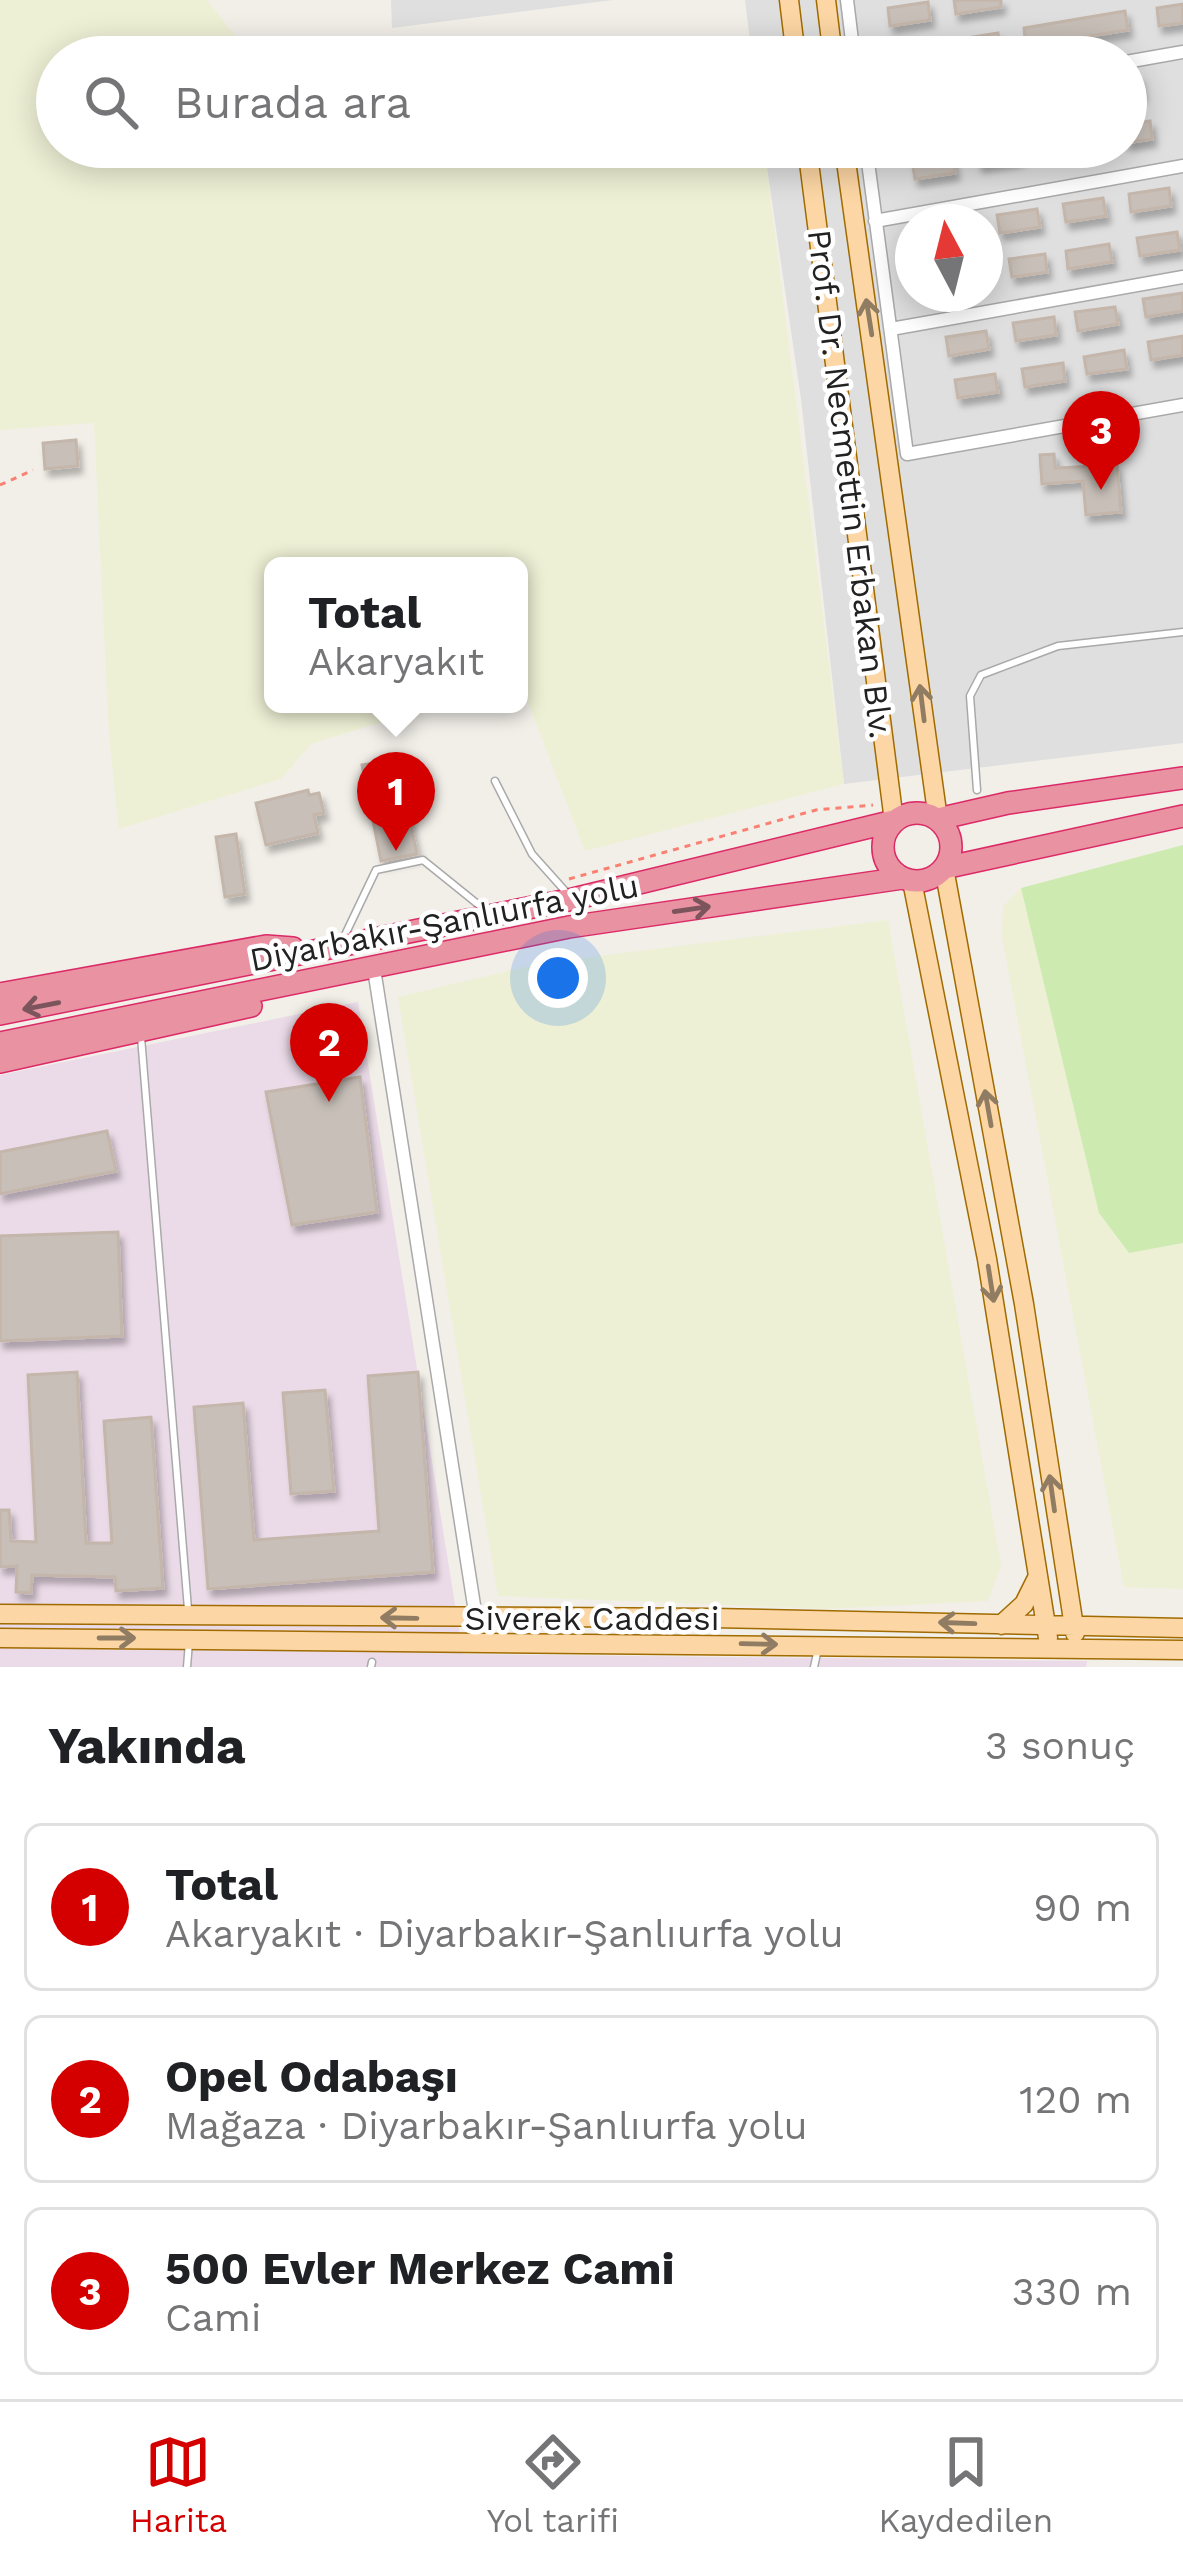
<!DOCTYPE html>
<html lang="tr">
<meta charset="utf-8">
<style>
body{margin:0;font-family:"Work Sans",sans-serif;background:#f2f2f2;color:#202124}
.compass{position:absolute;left:895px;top:204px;width:108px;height:108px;border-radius:50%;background:#fff;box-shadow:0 6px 30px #0003;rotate:353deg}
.you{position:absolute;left:558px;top:978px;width:42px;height:42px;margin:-30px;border:9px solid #fff;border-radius:50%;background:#1a73e8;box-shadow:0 0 0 18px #1a73e833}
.badge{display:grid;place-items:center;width:78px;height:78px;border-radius:50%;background:#d40000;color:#fff;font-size:39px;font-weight:700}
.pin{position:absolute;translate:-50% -99px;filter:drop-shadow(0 3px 6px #0008)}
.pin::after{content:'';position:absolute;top:63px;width:42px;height:36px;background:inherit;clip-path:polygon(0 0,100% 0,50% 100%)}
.popup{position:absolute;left:264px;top:557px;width:264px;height:156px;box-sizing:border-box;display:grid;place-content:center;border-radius:18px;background:#fff;filter:drop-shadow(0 3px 9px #0005);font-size:39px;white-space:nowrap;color:#757577}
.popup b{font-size:45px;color:#202124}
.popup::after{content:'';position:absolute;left:50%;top:100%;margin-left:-24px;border:24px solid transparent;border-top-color:#fff}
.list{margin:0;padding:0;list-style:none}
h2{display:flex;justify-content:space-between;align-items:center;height:156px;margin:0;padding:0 48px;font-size:51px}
h2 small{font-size:39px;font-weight:400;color:#757577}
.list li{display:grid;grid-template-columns:78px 1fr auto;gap:36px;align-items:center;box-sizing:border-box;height:168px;margin:0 24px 24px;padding:0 24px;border:3px solid #e0e0e0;border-radius:18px}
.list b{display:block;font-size:45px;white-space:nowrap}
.list p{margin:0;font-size:39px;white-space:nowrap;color:#757577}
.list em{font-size:39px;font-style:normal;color:#757577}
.icon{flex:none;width:66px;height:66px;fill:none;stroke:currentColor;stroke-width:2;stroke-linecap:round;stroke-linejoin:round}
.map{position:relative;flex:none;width:1183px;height:1667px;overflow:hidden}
.search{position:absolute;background:#fff;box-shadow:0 6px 30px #0003;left:36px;right:36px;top:36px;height:132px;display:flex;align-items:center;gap:30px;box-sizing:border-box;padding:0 42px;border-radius:66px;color:#757577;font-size:45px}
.sheet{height:732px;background:#fff}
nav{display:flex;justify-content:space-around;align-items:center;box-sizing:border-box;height:168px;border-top:3px solid #e0e0e0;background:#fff;font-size:33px;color:#757577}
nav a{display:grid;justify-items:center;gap:6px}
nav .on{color:#d40000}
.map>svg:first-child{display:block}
.residential{fill:#e0dfdf;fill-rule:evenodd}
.industrial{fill:#ebdbe8}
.farmland{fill:#eef0d5}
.grass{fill:#cdebb0}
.building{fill:#c7bfb8;stroke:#c4b6ab;stroke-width:3;filter:url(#shadow)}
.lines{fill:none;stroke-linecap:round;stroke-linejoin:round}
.lane-casing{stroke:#a9a9a9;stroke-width:9}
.street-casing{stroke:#a9a9a9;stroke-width:15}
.primary-casing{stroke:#a06b00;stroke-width:21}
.highway-casing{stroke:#dc2a67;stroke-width:24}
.path{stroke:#fa8072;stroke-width:3;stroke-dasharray:6 6;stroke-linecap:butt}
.lane{stroke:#fff;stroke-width:6}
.street{stroke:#fff;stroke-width:12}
.primary{stroke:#fcd6a4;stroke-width:18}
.highway{stroke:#e892a2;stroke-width:21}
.oneway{stroke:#8f7c63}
.oneway2{stroke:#7b545c}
.labels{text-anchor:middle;stroke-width:9;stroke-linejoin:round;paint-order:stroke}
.street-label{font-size:33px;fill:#222;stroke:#fff}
</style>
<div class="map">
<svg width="1183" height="1667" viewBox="0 0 1183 1667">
<defs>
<filter id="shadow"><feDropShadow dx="4" dy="7" stdDeviation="3" flood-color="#0004"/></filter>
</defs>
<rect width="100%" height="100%" fill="#f2efe9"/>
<path class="residential" d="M391 0H613L392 28Z
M745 0H1183V743L844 784 801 399 764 147H1126V57H752ZM913 222H985V294H913Z"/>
<path class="industrial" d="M358 1002 463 1654 1087 1661 1086 1667H0V1075Z"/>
<path class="farmland" d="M0 0H207L252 57H57V147H764L844 784 585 851 519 679V566H273V704H439L311 744 281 779 119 829 109 736 94 423 0 430Z
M1021 888 1099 1213 1129 1253 1183 1243V1589L1124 1587 1002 937 1003 906Z
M888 920 1001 1566 988 1601 826 1609 498 1596 398 997 542 963Z"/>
<path class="grass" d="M1183 845V1243L1129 1253 1099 1213 1021 888Z"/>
<path class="building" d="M954 0H1001V7L956 14Z
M928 2 930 20 890 26 888 8Z
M1183 4V23L1159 26 1157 8Z
M1125 11 1128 30 1026 46 1024 28Z
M998 33 1000 51 891 57V50Z
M1139 76 1142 94 1126 96V78Z
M1150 121 1152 139 1126 143V124Z
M976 147H1017L1019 159 979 165Z
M952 155 955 173 915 179 912 161Z
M1169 188 1171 206 1131 212 1129 194Z
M1103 198 1106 216 1066 222 1063 204Z
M1037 209 1040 227 1000 233 997 215Z
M1177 232 1180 250 1140 256 1137 238Z
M1109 244 1112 262 1068 269 1066 251Z
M1045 254 1047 272 1012 277 1009 259Z
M1183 293V311L1146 317 1143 299Z
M1115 307 1118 324 1078 331 1075 312Z
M1054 317 1056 335 1016 341 1013 323Z
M986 331 989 349 949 356 946 337Z
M1183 336V355L1151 360 1148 342Z
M1124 350 1127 369 1087 374 1084 357Z
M1063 363 1065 381 1025 387 1022 369Z
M995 374 998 392 958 398 955 380Z
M76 440 78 466 45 469 43 443Z
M1054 454 1055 468 1117 465 1121 512 1086 515 1083 481 1042 484 1040 455Z
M404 758 409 782 402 783 417 854 381 861 362 765Z
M308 790 309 795 319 793 324 813 314 815 318 833 266 845 256 803Z
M236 834 245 894 225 897 216 837Z
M360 1077 377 1212 292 1225 266 1092Z
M107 1131 116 1171 0 1194V1152Z
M118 1232 122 1336 0 1341V1236Z
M77 1372 86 1543H112L104 1421 151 1417 163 1588 116 1591 115 1577 32 1575 31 1593 16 1592 17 1566 0 1567V1510H9L11 1541 36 1542 28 1375Z
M418 1372 433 1572 208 1589 194 1407 243 1403 254 1540 379 1531 368 1376Z
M325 1390 334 1491 291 1494 283 1393Z"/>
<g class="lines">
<defs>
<path id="lane" d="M495 781 532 854 566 892
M977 790 970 696 981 675 1058 646 1183 632
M344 937 376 870 423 860 485 910
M141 1037 188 1609
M187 1667 189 1642
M371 1667 372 1662
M814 1667 818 1649"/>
<path id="street" d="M847 0 854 57
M1126 62 1183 52
M866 147 907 454 1183 405
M875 221 1183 166
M891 329 1183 277
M374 969 476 1618"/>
<path id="primary" d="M789 0 796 57
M826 0 833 57
M807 147 894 821
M844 147 938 819
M944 868 1024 1304 1075 1633
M912 881 987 1259 1048 1638
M0 1614 712 1618 1183 1628
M1001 1625 1024 1604 1037 1578
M0 1638 1183 1650"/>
<path id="highway" d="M883 847a34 34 0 1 1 68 0a34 34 0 1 1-68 0Z
M938 819 1008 803 1183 778
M944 868 1183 816
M0 994 266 946 293 948
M0 1014 573 899 894 821
M0 1043 569 927 903 878
M0 1062 251 1006"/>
</defs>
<use href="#lane" class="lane-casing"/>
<use href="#street" class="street-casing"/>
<use href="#primary" class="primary-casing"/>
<use href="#highway" class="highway-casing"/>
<path class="path" d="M0 485 33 470
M569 879 816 810 873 805"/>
<use href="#lane" class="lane"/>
<use href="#street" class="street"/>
<use href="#primary" class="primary"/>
<use href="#highway" class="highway"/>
</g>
<defs><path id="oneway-shaft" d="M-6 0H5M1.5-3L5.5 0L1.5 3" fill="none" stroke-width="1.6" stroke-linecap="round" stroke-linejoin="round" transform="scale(3)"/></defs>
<g class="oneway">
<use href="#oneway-shaft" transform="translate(869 317) rotate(-99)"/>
<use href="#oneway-shaft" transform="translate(922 703) rotate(-97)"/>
<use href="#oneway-shaft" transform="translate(988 1108) rotate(-100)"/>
<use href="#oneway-shaft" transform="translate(991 1284) rotate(81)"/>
<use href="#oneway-shaft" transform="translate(1052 1493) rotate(-98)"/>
<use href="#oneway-shaft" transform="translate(399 1618) rotate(-179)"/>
<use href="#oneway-shaft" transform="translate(957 1623) rotate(-178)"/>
<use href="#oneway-shaft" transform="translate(117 1638)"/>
<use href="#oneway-shaft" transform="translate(759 1644) rotate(1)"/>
</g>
<g class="oneway2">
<use href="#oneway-shaft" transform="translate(692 909) rotate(-8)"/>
<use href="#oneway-shaft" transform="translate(41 1006) rotate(169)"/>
</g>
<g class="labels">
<g class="street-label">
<text transform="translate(851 484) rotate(83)" y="12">Prof. Dr. Necmettin Erbakan Blv.</text>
<text transform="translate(444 922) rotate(-11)" y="12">Diyarbakır-Şanlıurfa yolu</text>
<text x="592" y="1630">Siverek Caddesi</text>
</g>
</g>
</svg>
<svg class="compass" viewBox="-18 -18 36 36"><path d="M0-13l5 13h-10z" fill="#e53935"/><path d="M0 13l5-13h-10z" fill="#757577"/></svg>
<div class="you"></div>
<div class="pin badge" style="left:396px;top:851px">1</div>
<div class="popup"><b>Total</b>Akaryakıt</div>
<div class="pin badge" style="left:329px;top:1102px">2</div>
<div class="pin badge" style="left:1101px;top:490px">3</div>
<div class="search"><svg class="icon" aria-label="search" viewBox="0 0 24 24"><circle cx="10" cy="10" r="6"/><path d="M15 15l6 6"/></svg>Burada ara</div>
</div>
<section class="sheet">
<h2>Yakında<small>3 sonuç</small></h2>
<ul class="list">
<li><span class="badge">1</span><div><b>Total</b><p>Akaryakıt · Diyarbakır-Şanlıurfa yolu</p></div><em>90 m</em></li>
<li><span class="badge">2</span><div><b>Opel Odabaşı</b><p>Mağaza · Diyarbakır-Şanlıurfa yolu</p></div><em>120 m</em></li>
<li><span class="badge">3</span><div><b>500 Evler Merkez Cami</b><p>Cami</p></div><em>330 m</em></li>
</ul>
</section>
<nav>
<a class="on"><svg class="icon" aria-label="map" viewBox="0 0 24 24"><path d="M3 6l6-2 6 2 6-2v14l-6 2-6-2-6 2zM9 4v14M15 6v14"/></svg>Harita</a>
<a><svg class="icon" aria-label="directions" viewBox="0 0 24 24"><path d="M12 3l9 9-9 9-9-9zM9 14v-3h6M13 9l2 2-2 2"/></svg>Yol tarifi</a>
<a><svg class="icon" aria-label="saved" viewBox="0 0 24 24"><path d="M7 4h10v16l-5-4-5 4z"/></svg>Kaydedilen</a>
</nav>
